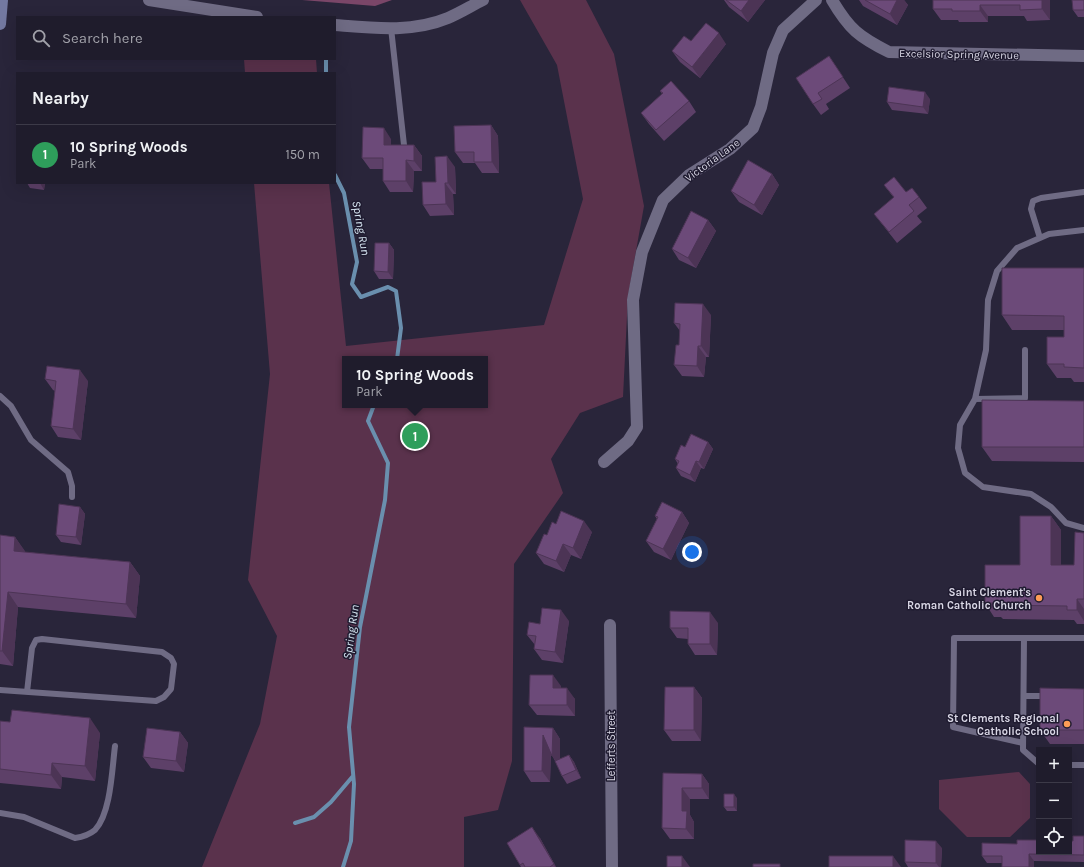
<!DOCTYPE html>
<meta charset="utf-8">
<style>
body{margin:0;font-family:Karla,sans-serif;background:#2c2938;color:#f1f3f6}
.controls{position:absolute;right:12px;bottom:12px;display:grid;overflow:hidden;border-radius:0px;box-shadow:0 4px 16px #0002}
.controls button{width:36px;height:36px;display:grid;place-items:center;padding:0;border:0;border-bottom:1px solid #3c3a48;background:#1f1c2c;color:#f1f3f6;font:20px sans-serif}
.you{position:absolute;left:692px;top:552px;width:14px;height:14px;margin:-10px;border:3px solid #fff;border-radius:50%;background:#1a73e8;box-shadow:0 0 0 6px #1a73e833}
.badge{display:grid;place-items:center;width:26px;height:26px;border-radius:50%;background:#2563eb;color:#fff;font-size:13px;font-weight:700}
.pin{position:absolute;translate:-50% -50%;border:2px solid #fff;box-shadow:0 1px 4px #0006}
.popup{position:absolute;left:342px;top:356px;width:146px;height:52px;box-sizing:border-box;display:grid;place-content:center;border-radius:0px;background:#1f1c2c;filter:drop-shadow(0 1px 3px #0005);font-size:13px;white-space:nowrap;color:#a1a1a9}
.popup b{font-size:15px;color:#f1f3f6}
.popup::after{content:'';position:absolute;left:50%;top:100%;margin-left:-8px;border:8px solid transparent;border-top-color:#1f1c2c}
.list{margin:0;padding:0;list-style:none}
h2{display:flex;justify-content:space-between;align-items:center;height:52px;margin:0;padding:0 16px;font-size:17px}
h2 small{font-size:13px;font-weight:400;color:#a1a1a9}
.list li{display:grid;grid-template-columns:26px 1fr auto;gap:12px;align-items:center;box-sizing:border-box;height:60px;padding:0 16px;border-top:1px solid #3c3a48}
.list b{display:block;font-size:15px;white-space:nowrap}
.list p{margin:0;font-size:13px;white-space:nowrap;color:#a1a1a9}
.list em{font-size:13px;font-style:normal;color:#a1a1a9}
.icon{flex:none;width:22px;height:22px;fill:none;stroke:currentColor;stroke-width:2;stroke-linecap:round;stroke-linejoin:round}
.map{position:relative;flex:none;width:1084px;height:867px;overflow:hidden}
.search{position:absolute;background:#1f1c2c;box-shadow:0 4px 16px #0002;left:16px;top:16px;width:320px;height:44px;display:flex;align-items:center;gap:10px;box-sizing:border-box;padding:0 14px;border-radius:0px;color:#a1a1a9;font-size:15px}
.panel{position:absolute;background:#1f1c2c;box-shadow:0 4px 16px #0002;left:16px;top:72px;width:320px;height:112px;border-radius:0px}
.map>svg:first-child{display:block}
.green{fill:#5a324c;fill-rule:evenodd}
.forest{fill:#7a4668}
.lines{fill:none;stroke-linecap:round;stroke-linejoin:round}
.stream{stroke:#6a8fae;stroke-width:4}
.lane{stroke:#6f6b84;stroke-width:6}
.street{stroke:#6f6b84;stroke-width:12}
.secondary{stroke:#7378a0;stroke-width:12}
.wall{fill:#5d4068}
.shaded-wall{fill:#4c3455}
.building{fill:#6c4a79;stroke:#4c3455}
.poi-dot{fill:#fd9c56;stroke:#1f1b30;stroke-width:1.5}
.labels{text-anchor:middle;stroke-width:3;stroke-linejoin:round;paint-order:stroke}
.street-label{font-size:11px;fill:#d9d7e5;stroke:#1f1b30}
.poi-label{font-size:11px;font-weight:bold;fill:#d9d7e5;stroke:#1f1b30;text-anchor:end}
.water-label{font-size:12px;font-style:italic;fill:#d7e6f2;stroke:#1f1b30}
</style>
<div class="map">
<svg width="1084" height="867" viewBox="0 0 1084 867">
<rect width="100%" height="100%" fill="#29253a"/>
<path class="green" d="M520 0H586L614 54 644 206 628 296 623 397 580 413 551 459 563 493 514 564 512 761 498 810 464 817V867H202L260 724 277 636 248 580 270 374 254 183H329L346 346 544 325 583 199 557 65ZM345 359H485V405H345Z
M244 59H316L317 73H245Z
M1019 772 1030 784V818L1010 837H967L939 809V780Z"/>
<path class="forest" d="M302 0H392L375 6Z"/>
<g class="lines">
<path class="stream" d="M326 73V59
M335 175 344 193 357 262 352 284 361 297 388 287 396 291 401 328 397 359
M295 823 314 817 331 802 353 776
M343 867 351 841 354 784 349 727 360 627 385 500 388 463 368 421 374 405"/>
<path class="lane" d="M391 28 404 145
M1084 230 1049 234 1017 248 997 271 988 300 986 350 975 399 960 425 958 448 965 473 983 487 1031 494 1051 507 1066 523 1084 528
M1040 238 1031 209 1033 201 1041 198 1084 192
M0 396 11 406 31 440 68 472 72 486V497
M975 399 1025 398V350
M1024 638 1023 750 1039 764
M0 690 156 701 164 697 171 689 174 664 171 658 162 652 42 639 36 640 32 648 27 692
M1024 696H1048
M1023 743 953 727 954 638H1084
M1069 765H1084
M0 813 24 817 75 838C82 837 89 835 95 830 111 813 112 769 115 746"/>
<path class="street" d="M149 0 257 17
M832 0C849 29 859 37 889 52L1084 56
M335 25C372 28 412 33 448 18 460 13 471 6 483 0
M604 462 628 441 637 427 633 300 642 252 663 200 689 175 730 149 753 128 761 107 773 53 783 30 816 0
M610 625 612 867"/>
<path class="secondary" d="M0 24 2 0"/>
</g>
<path class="wall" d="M724 0H765L748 22 729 7Z
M859 0H904L908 5 897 25 863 6Z
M933 0H1050V20L1027 21 1024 16H988V22H959L958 20H941L933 9Z
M1084 0V17H1078L1073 10Z
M691 41 726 44 700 78 680 62 672 51Z
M829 56 850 88 826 104 829 109 821 115 813 104Z
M660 91 689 101 696 112 664 141 649 124 641 113 662 94Z
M930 99 928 114 892 110 887 102Z
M491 125 498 136 499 173H482L475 163H463L455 152Z
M391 139V145H414L422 156V171H414L413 192H390L383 181V169H370L362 158Z
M455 167 456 194H453L454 215 430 216 423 205 436 182Z
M772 174 779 185 762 215 739 202 731 191Z
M27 183H45L44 190 30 188Z
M884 185 906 192 919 197 927 208 917 216 922 222 897 243 882 224 874 214 894 198Z
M708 220 716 231 696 268 679 260 672 249Z
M389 243 394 250 393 279H379L374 271Z
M1084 268V382H1074L1071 378H1057L1047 364 1064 337V330H1012L1002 315Z
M711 315 709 357H706L704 377 682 376 674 365 679 345 680 331 674 323Z
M45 379 88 381 81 440 58 437 51 426 55 391 53 390Z
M1084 401V462L992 461 982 447Z
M708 442 713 449 704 469 701 468 695 482 681 476 676 468 678 464 675 459 685 447Z
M80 507 85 514 81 545 61 542 56 535Z
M682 512 689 523 671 560 654 552 646 541 657 519 655 516Z
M1051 516 1061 530V565H1074L1084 533V624H1077L1074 620 1003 619 1001 617H994L985 603 1020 565Z
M592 532 581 559 571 555 564 572 544 564 536 553 547 535Z
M0 535 15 537 25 552 130 562 140 576 136 618 18 607 13 666 0 664Z
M569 621 563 663 542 660 534 649 535 645 527 635 540 624Z
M718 623 717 655H695L688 644V639L677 638 670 628Z
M561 686V688L575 699V716L537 715 529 705Z
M694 687 702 698 701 741H672L664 730Z
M1084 689V744H1050L1040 730Z
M0 721 100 733 95 781 62 777 61 789 0 783Z
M553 728 560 739V759L569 755 574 762 581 778 567 784 562 776 555 761 551 753 550 782H531L524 771Z
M180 732 188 743 184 772 151 768 143 757Z
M663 773 702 774 709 784V799H690V815L694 822V839H670L662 828Z
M737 798V811H727L724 807Z
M1084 836V862L1034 861V867H1002V863H987L982 856 1017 844 1073 841Z
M540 838 556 867H521L507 843Z
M942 848 941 867H908L905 862Z"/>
<path class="shaded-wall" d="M749 0H765L748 22 741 11Z
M897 0H904L908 5 897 25 890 14Z
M1042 0H1050V20L1042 9Z
M980 5 988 16V22L980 11Z
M719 33 726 44 700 78 692 67Z
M925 92 930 99 928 114 923 107Z
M491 125 498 136 499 173 492 162Z
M384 128 391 139V156L384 145Z
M414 145 422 156V171L414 161Z
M447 156 455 167 456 194 448 183Z
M406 160 414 171 413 192 406 181Z
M772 174 779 185 762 215 754 205Z
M40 183H45L44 190Z
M445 183 453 194 454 215 446 204Z
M708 220 716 231 696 268 688 258Z
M389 243 394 250 393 279 388 272Z
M703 304 711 315 709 357 701 346Z
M698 346 706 357 704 377 697 366Z
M80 370 88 381 81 440 73 429Z
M708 442 713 449 704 469 699 462Z
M696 461 701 468 695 482 690 475Z
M80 507 85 514 81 545 76 537Z
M682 512 689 523 671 560 663 549Z
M1051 516 1061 530V579L1051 565Z
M584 521 592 532 581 559 573 548Z
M15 537 25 551 24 565 14 551Z
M563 544 571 555 564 572 556 561Z
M130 562 140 576 136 618 126 604Z
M8 592 18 607 13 666 2 651Z
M1077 599 1084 609V621L1077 610Z
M561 610 569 621 563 663 555 652Z
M710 612 718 623 717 655 710 644Z
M553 675 561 686 560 699 553 688Z
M694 687 702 698 701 741 694 730Z
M567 688 575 699V716L567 705Z
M90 718 100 733 95 781 85 766Z
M553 728 560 739V767L552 756Z
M180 732 188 743 184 772 176 761Z
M543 735 551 746 550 782 542 771Z
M569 755 574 762 581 778 576 770Z
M52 763 62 777 61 789 51 775Z
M702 774 709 784V799L702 788Z
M682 788 690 799V815L694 822V839L686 829 682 811Z
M734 794 737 798V811L734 807Z
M532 827 540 838 556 867H555L554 864Z
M936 841 942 848 941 867H939L936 863Z
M1029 854 1034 861V867H1029Z
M682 856 690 867H682Z
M893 856 901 867H893Z"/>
<path class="building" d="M726 0H749L741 11Z
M865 0H897L890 14Z
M933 0H1042V9L1020 10V5H980V11H952V9H933Z
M1072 0H1084V10H1073Z
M706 23 719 33 692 67 672 51 684 36 691 41Z
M829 56 843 77 818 93 822 99 813 104 796 78Z
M671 81 689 101 656 130 641 113 663 93 660 91Z
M889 87 925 92 923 107 887 102Z
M491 125 492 162H474V152H455L454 126Z
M363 127 384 128V145H414V161L406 160V181H383V158H362Z
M447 156 448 183H445L446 204 423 205 422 182H436L435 157Z
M748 160 772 174 754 205 731 191Z
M894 177 906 192 912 188 919 197 909 205 914 211 889 232 874 214 894 197 884 185Z
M691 211 708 220 688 258 672 249Z
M375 243H389L388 272 374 271Z
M1002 268H1084V368L1064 367V364H1047V337H1064V316L1002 315Z
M675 303 703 304 701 346H698L697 366 674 365 676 345H679L680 324 674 323Z
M47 366 80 370 73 429 51 426 56 381 45 379Z
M982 400 1084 401V447H982Z
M691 434 708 442 699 462 696 461 690 475 676 468 679 461 675 459 681 445 685 447Z
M662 502 682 512 663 549 646 541 658 517 655 516Z
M59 504 80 507 76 537 56 535Z
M561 511 584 521 573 548 563 544 556 561 536 553 544 534 547 535 552 522 556 524Z
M1020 516H1051V565H1074L1075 532 1084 533V599H1077V610H1067V606L993 605V603H985V565H1020Z
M0 535 15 537 14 551 130 562 126 604 8 592 2 651H0Z
M542 608 561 610 555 652 534 649 536 636 527 635 529 622 540 624Z
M670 611 710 612V644H688V628H670Z
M530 675H553V688H567V705H529Z
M665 687H694V730H664Z
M1040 688 1084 689V730H1040Z
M12 710 90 718 85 766 52 763 51 775 0 769V721L10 722Z
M524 727 553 728 552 756 543 735 542 771H524Z
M147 728 180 732 176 761 143 757Z
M569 755 576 770 562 776 555 761Z
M663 773 702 774V788H682V811H687L686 829 662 828Z
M724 794H734V807H724Z
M532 827 554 864 550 867H525L523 863 520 865 507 843Z
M1073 836H1084V855L1029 854V867H1002V856H982V843L1017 844V840H1039V852H1069V841H1073Z
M905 840 936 841V863L905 862Z
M667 856H682V867H667Z
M829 856H893V867H829Z
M753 864H780V867H753Z"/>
<g class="poi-dot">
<circle cx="1039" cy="598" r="4"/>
<circle cx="1067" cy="724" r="4"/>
</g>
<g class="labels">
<g class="street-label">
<text transform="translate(959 54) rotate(1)" y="4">Excelsior Spring Avenue</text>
<text transform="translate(712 160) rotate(-36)" y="4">Victoria Lane</text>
<text transform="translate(611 746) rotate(-90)" y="4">Lefferts Street</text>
</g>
<g class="poi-label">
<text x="1031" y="596">Saint Clement's<tspan x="1031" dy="13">Roman Catholic Church</tspan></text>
<text x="1059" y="722">St Clements Regional<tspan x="1059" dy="13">Catholic School</tspan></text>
</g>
<g class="water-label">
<text transform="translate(361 228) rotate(80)" y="4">Spring Run</text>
<text transform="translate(351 632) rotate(-82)" y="4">Spring Run</text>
</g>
</g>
</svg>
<div class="controls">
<button>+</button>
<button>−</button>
<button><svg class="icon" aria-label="locate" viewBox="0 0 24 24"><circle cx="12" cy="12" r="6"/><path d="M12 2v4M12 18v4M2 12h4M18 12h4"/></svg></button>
</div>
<div class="you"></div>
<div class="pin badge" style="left:415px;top:436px;background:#2e9e5b">1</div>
<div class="popup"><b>10 Spring Woods</b>Park</div>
<div class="search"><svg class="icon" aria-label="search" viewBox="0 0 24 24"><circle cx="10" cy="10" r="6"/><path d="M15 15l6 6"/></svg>Search here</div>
<section class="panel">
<h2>Nearby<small></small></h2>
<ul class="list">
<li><span class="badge" style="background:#2e9e5b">1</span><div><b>10 Spring Woods</b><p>Park</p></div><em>150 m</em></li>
</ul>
</section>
</div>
